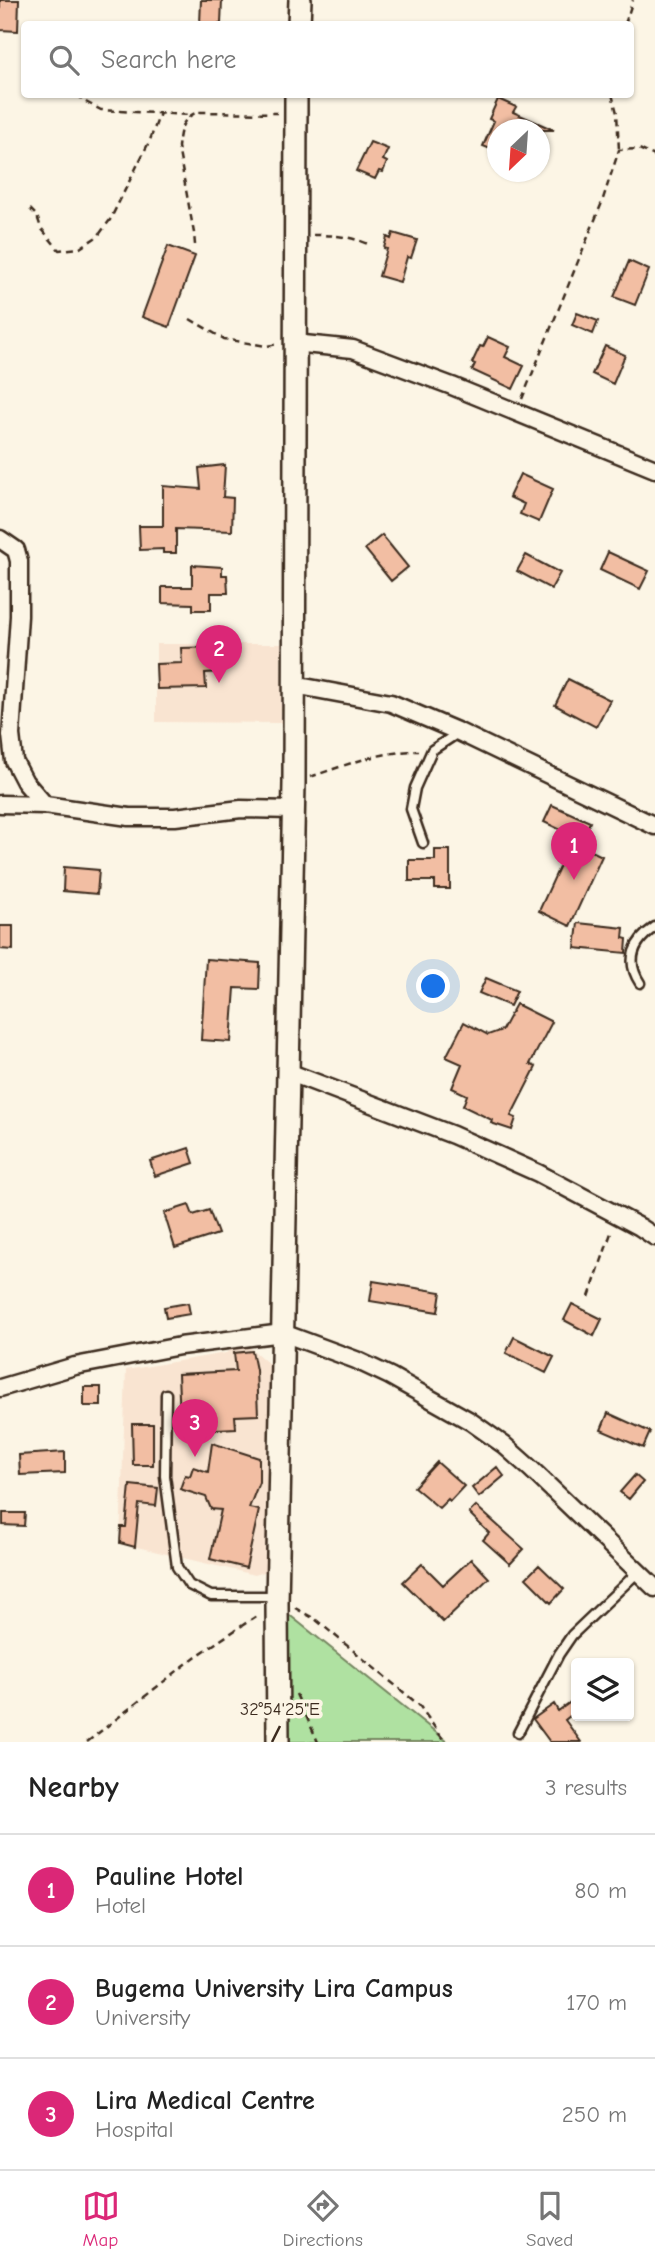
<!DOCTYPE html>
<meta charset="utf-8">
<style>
body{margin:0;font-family:"Comic Neue",sans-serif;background:#f6f6f6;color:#222}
.controls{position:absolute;right:21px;bottom:21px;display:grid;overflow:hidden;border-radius:7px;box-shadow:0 2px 5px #0004}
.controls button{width:63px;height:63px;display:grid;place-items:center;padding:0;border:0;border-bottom:2px solid #e0e0e0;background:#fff;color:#222;font:35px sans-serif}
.compass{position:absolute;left:487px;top:119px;width:63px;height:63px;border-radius:50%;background:#fff;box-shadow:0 2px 5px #0004;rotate:205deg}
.you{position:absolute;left:434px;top:987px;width:24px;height:24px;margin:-18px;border:5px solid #fff;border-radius:50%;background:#1a73e8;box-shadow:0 0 0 10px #1a73e833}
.badge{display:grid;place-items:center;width:46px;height:46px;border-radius:50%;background:#db2777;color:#fff;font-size:23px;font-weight:700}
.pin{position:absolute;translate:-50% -58px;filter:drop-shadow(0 2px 4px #0008)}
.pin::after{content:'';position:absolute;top:37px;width:24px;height:21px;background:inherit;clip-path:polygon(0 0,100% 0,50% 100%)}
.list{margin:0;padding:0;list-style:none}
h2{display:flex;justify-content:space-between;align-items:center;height:91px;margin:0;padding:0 28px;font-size:30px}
h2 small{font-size:23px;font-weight:400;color:#767676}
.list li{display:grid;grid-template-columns:46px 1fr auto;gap:21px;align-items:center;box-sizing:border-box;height:112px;padding:0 28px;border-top:2px solid #e0e0e0}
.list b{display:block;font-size:26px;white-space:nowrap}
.list p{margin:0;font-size:23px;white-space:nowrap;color:#767676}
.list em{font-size:23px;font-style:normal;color:#767676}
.icon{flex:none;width:38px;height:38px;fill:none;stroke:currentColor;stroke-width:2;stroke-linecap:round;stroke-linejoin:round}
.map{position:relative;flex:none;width:655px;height:1742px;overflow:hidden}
.search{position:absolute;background:#fff;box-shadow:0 2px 5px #0004;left:21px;right:21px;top:21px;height:77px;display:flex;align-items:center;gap:18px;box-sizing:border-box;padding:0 24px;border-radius:7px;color:#767676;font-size:26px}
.sheet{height:427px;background:#fff}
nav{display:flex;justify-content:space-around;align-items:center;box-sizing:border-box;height:98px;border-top:2px solid #e0e0e0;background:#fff;font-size:19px;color:#767676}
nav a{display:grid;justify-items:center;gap:4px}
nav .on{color:#db2777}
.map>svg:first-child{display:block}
.built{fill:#f9e4d1}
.green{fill:#afe1a1;stroke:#758660;stroke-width:2}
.building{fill:#f2bea3;stroke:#3b2a1e;stroke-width:2}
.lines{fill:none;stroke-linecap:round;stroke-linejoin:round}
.service-casing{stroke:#3b2a1e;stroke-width:13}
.minor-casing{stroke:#3b2a1e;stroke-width:21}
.tertiary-casing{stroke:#3b2a1e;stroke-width:26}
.path{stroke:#3b2a1e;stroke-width:2.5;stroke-dasharray:7 5;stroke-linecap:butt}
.service{stroke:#fcf5e5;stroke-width:8}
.minor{stroke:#fcf5e5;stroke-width:16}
.tertiary{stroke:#fcf5e5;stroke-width:21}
.ticks{fill:none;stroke:#3b2a1e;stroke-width:2.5}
.ticks-label{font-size:18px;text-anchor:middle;fill:#3b2a1e;stroke:#fcf5e5;stroke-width:7;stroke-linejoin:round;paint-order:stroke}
</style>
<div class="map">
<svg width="655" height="1742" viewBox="0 0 655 1742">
<rect width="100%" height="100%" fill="#fcf5e5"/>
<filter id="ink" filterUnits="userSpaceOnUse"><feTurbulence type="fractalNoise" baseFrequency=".0143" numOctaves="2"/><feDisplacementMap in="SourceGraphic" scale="14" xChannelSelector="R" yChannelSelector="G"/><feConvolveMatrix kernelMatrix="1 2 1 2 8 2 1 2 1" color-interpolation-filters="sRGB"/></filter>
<g filter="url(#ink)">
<path class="built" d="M156 644H281V723L156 722Z
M248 1346 269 1364 267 1571 255 1575 120 1543 126 1370 226 1353 230 1350Z"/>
<path class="green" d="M287 1613 448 1742H289Z"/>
<path class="building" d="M0 0H19L18 31 0 30Z
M201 0H222L221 24H200Z
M498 99 516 107 513 112 554 130H498V152L483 146 494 121 489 119Z
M370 142 388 149 383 160 387 162 383 172 379 171 375 179 356 171Z
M393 233 417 240 411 258 407 257 400 282 379 276 387 249 384 248 387 237 391 239Z
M168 246 195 256 169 327 142 317Z
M629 261 649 270 635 305 614 297Z
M577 313 598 321 593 334 572 325Z
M488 337 510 347 505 357 524 366 513 389 472 370 475 364 472 363 480 346 483 347Z
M605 346 625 355 613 384 592 374Z
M225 465 223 497 233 498 232 531 176 529V553H163V549L140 550 139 526H163V486L201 489 199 468Z
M520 474 553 489 539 522 520 514 524 504 509 497Z
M382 535 408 567 391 581 365 549Z
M608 552 649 571 640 589 600 570Z
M526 555 560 573 551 589 517 571Z
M192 565 222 567V575H227L228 593H211V610H193V604L162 603V587H192Z
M220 647 221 672 205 673 206 688 157 689 156 664 182 663 181 648Z
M568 679 610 700 596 727 555 705Z
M552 805 590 822 582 840 544 822Z
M571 841 602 856 570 926 539 911Z
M435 850H450V889H435V881H409V860H435Z
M64 867 99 870 97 894 63 891Z
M578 923 624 928 623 938 627 939 626 953 575 948Z
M0 926H13V950L0 949Z
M206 959 260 963 259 989 235 988 231 1042 201 1040Z
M486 978 517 991 510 1006 479 993Z
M516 1004 552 1022 530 1064 536 1067 511 1116 516 1118 512 1130 491 1123 492 1120 463 1106 467 1095 452 1088 462 1064 446 1057 464 1022 488 1035 502 1030Z
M189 1148 194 1163 155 1176 150 1161Z
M189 1205 193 1215 209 1210 218 1234 175 1248 164 1213Z
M373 1281 441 1292 438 1312 370 1301Z
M188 1303 190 1314 166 1318 164 1307Z
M572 1304 602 1319 594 1336 564 1320Z
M514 1337 554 1357 546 1373 506 1353Z
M252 1351 256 1370 258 1415 235 1416 236 1428 217 1429 202 1430V1418L180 1419 178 1374 236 1371 234 1353Z
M84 1387H101V1406H84Z
M608 1413 650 1432 643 1448 601 1430Z
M132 1424H153V1465H133Z
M212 1443 259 1458V1482L249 1508 259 1510 246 1568 210 1559 221 1510 211 1509 206 1497 180 1489 185 1475 190 1476 193 1467 208 1472Z
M65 1452V1473L20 1475 19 1455Z
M437 1462 464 1486 450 1501 448 1499 439 1508 414 1487Z
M497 1467 504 1476 479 1497 472 1488Z
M635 1475 643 1482 629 1499 620 1492Z
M130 1485 158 1488 156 1506 139 1504 135 1547 120 1543 121 1527H126Z
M476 1506 524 1549 510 1564 483 1540 489 1533 469 1513Z
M3 1513H25L24 1526 3 1525Z
M471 1559 489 1578 443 1622 403 1582 422 1564 443 1585Z
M539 1565 564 1589 551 1603 526 1578Z
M576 1698V1711L565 1720 581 1742H550L533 1719 554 1704 558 1711Z"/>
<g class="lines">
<defs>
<path id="service" d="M423 843 411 809 415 788 432 750 458 733
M640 983C625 960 634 941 655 927
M166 1394 165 1476 177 1567 189 1585 211 1596H275
M518 1733 559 1654 572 1635 639 1571"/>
<path id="minor" d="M294 343 353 349 452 386 655 469
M0 539 16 550 19 561V616L11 735 14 761 25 782 45 805
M294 685 391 703 459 732 655 826
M0 804 45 805 129 817H175L241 809 293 810
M288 1072 453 1135 538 1173 640 1227 655 1237
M0 1388 75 1366 180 1346 283 1333 356 1360 390 1376 470 1421 504 1445 531 1469 655 1588"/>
<path id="tertiary" d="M299 24 300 0
M278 1742 277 1603 294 783 296 94"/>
</defs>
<use href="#service" class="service-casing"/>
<use href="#minor" class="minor-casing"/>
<use href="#tertiary" class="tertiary-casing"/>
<path class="path" d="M33 22 35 24
M316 23 324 24
M625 24 633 0
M77 94 84 101 101 110 189 115
M612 94 617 113 619 150
M30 209 37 216 41 228 59 250 80 248 98 236 110 220 150 140 160 113
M313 235C334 235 349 236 368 244
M195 245 194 233 178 147C180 131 181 118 198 112L277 113
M190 319 224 339 266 346 279 344
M522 399 601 205 619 150 639 149 655 156
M310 777C346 765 380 751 419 751
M589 1297 612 1230
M295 1608 315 1619 419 1705 445 1742
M296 1694 318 1742
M87 1742 195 1657 258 1615"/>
<use href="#service" class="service"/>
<use href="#minor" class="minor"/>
<use href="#tertiary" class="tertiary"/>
</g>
</g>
<path class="ticks" d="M272 1742 280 1726"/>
<g class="ticks-label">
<text x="280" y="1715">32°54'25"E</text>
</g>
</svg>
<div class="controls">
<button><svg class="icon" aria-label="layers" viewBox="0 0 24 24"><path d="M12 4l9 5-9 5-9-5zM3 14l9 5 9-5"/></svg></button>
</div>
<svg class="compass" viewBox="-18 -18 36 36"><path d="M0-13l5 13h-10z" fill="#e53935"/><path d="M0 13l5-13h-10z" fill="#767676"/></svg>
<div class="you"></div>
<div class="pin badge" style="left:574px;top:880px">1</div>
<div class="pin badge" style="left:219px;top:683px">2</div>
<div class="pin badge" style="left:195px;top:1457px">3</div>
<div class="search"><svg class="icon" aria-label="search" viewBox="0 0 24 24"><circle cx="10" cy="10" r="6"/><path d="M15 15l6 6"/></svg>Search here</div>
</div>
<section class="sheet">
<h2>Nearby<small>3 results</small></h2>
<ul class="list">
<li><span class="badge">1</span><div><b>Pauline Hotel</b><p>Hotel</p></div><em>80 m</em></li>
<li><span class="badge">2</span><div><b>Bugema University Lira Campus</b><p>University</p></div><em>170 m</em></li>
<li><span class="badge">3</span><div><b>Lira Medical Centre</b><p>Hospital</p></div><em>250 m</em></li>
</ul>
</section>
<nav>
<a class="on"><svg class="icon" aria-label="map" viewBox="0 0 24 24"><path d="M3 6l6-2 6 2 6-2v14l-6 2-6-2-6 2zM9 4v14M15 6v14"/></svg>Map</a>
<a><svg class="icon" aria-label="directions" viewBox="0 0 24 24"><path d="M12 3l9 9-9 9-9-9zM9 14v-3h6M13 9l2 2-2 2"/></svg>Directions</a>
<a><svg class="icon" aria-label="saved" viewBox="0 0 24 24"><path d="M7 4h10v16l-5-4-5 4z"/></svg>Saved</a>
</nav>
